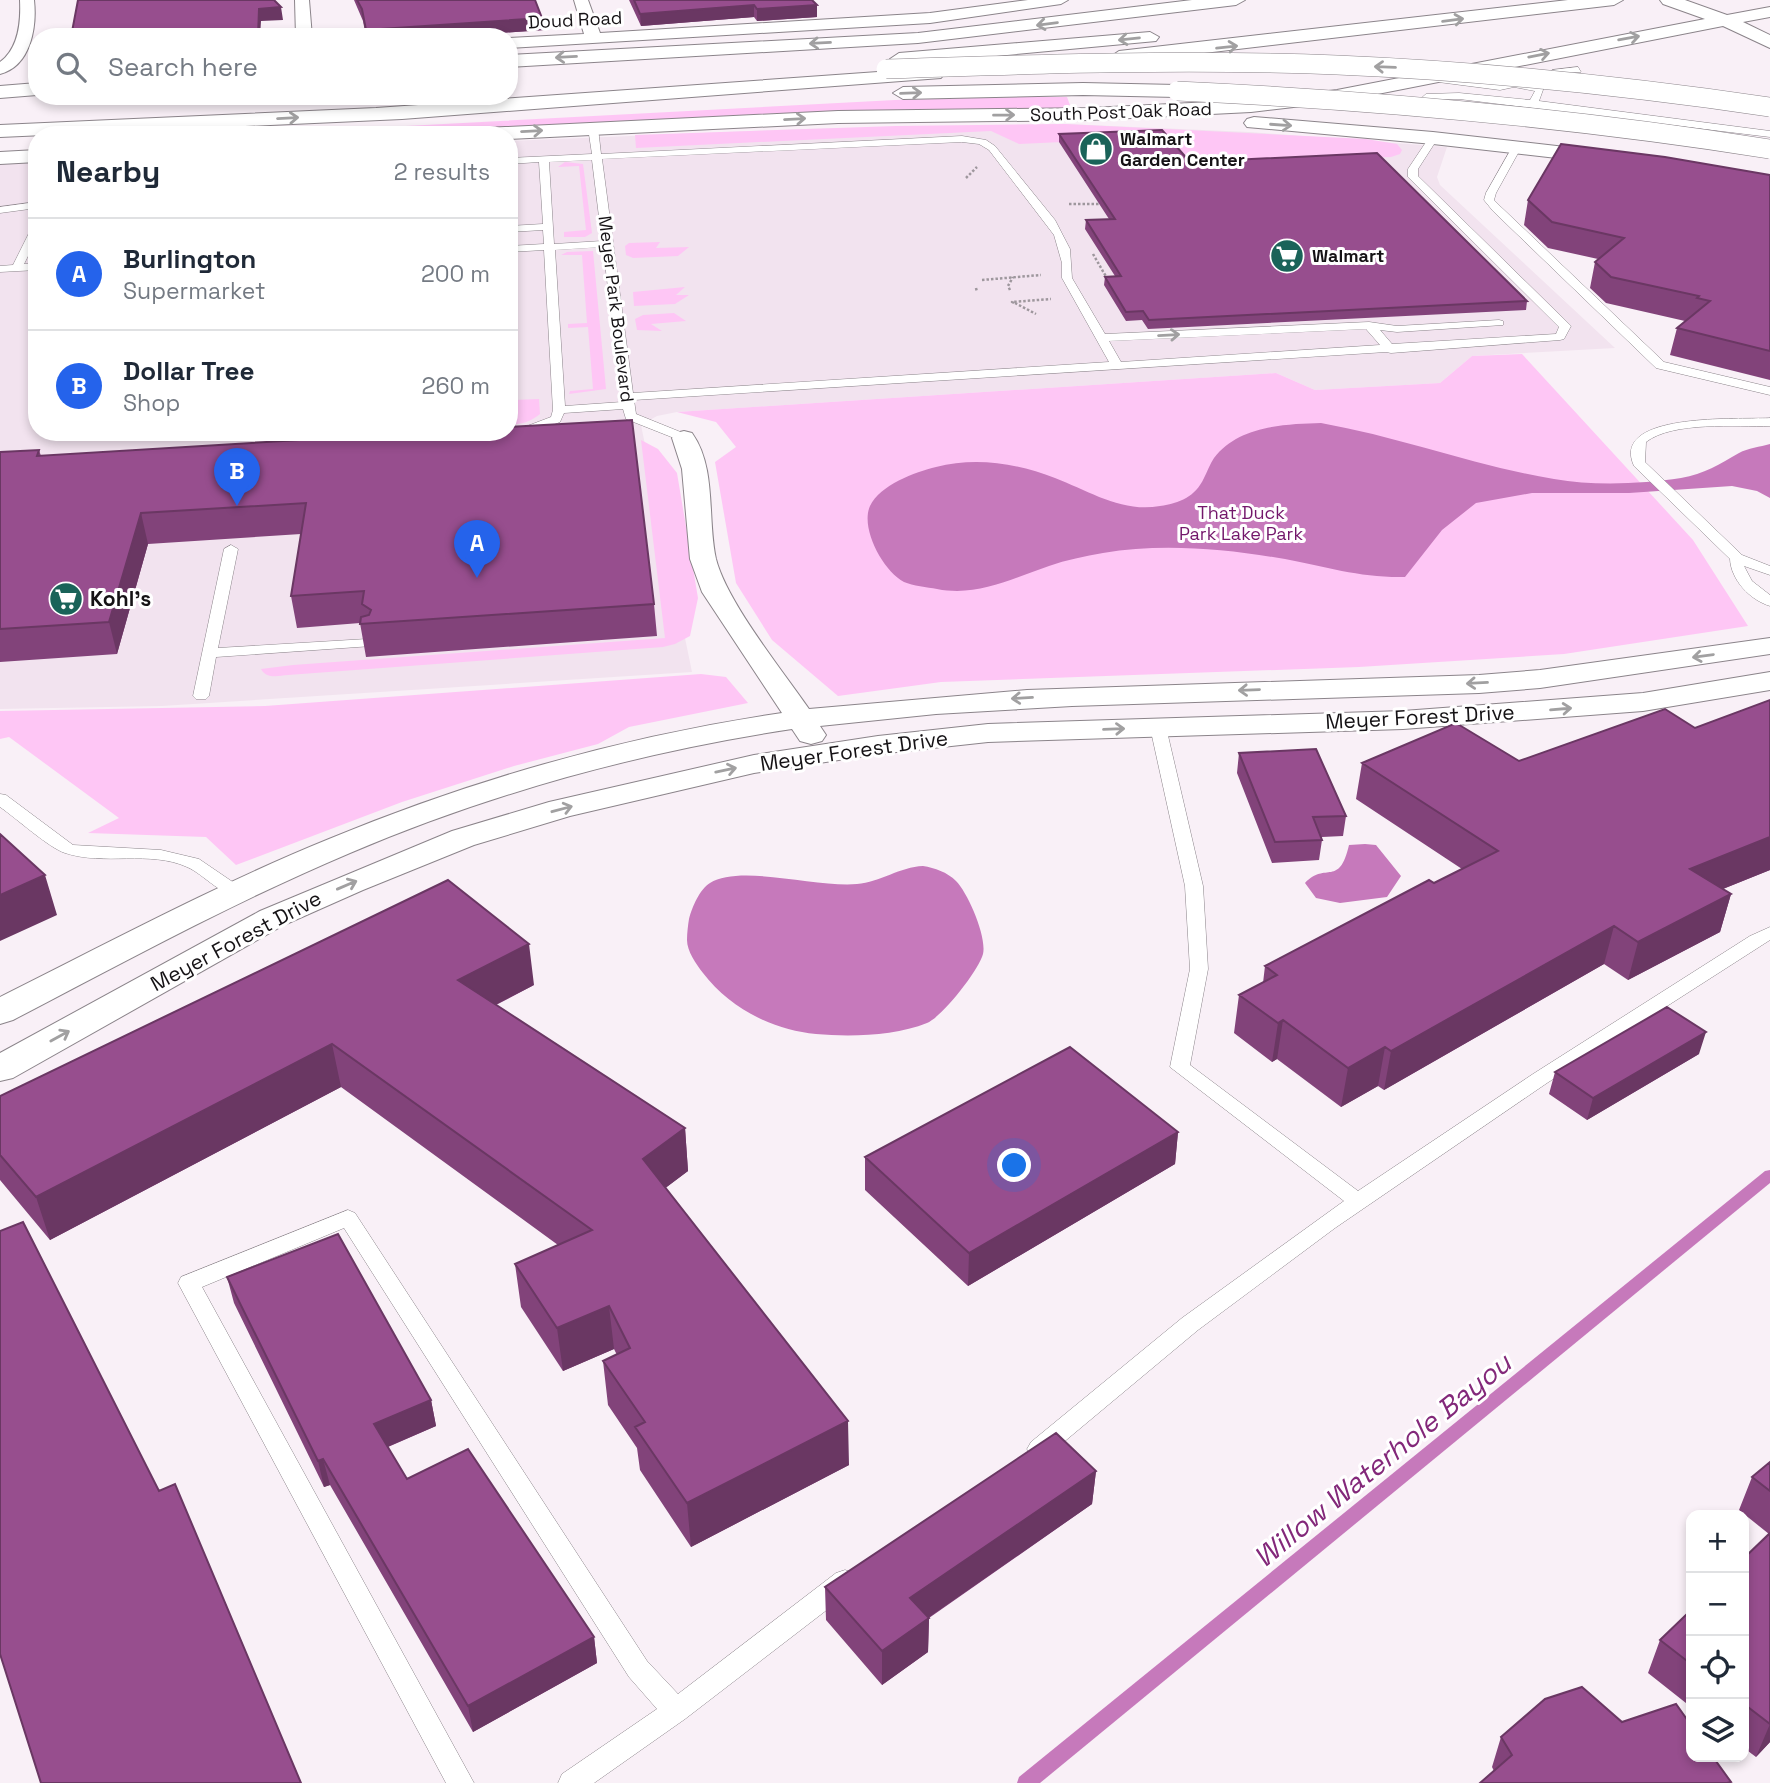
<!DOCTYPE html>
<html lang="en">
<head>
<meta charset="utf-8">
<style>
  :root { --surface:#fff; --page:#f6f6f7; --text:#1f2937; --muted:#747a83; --line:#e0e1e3; --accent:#2563eb }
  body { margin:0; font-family:"Space Grotesk",sans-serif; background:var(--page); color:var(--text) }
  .controls { position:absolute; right:21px; bottom:21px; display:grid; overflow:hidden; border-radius:14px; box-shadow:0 4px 10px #0003 }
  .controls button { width:63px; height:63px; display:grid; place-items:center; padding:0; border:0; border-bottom:2px solid var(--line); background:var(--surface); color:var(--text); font:35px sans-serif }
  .you { position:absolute; left:1015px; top:1166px; width:24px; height:24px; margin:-18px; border:5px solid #fff; border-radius:50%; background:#1a73e8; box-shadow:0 0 0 10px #1a73e833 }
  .badge { display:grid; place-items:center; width:46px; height:46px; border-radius:50%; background:var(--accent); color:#fff; font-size:23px; font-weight:700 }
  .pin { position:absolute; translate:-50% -58px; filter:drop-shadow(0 2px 4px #0008) }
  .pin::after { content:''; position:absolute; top:37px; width:24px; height:21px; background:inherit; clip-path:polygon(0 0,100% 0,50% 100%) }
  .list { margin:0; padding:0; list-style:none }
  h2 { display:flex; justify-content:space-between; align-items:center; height:91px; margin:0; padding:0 28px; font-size:30px }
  h2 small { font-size:23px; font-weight:400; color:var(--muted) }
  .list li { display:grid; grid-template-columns:46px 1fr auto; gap:21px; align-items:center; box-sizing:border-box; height:112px; padding:0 28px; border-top:2px solid var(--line) }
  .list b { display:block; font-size:26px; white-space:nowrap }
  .list p { margin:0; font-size:23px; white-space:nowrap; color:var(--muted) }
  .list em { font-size:23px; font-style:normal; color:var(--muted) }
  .icon { flex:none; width:38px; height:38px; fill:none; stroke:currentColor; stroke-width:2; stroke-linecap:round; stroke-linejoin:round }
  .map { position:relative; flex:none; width:1770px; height:1783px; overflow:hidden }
  .search { position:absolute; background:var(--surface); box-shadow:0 4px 10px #0003; left:28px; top:28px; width:490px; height:77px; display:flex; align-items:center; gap:18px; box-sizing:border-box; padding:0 24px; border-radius:28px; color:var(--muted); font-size:26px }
  .panel { position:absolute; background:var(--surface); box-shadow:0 4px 10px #0003; left:28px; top:126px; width:490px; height:315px; border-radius:28px }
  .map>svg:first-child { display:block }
  .built { fill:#f2e3ef }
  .green { fill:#fec6f5 }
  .water { fill:#c679bb }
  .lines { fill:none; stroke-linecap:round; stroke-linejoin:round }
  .stream { fill:#c679bb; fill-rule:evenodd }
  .lane-casing { stroke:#8b848a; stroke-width:1 }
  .street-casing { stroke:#8b848a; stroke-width:2 }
  .secondary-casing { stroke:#8b848a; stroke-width:2 }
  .highway-casing { stroke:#8b848a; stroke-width:2 }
  .path { stroke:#9e979d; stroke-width:2.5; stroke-dasharray:2.5 2; stroke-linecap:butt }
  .lane { fill:#fff; fill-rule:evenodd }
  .street { fill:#fff; fill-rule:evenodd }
  .secondary { fill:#fff; fill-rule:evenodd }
  .highway { fill:#fff; fill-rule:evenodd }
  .highway-bridge-casing { stroke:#8b848a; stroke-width:20; stroke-linecap:butt }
  .highway-bridge { stroke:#fff; stroke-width:19 }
  .wall { fill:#82437a }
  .shaded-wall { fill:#6a3763 }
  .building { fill:#974e8e; stroke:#6a3763; stroke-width:2 }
  .oneway { stroke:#a1a0a1 }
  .labels { text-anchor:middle; stroke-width:6; stroke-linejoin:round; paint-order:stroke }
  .far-street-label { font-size:18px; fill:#151215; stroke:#fff }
  .far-poi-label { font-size:18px; font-weight:bold; fill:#151215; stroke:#fff; text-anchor:start }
  .far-park-label { font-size:18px; fill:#73176b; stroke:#fff }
  .poi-label { font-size:21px; font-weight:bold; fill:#151215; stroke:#fff; text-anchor:start }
  .street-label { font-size:21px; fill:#151215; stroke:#fff }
  .near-water-label { font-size:28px; font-style:italic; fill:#83287a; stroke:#fff }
</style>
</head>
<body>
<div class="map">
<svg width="1770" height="1783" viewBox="0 0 1770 1783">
  <rect width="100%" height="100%" fill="#f9f0f7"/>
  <path class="built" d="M1065,124L1249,132L1447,147L1437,177L1440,185L1615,348L1472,356L1440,383L1315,390L1276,373L677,412L657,416L641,425L692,672L162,706L0,709V164L37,163V432H509V141L803,129Z"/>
  <path class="green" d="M1016,97H1067L1071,108L784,113L351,135H237L895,100Z
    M1065,124L1366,139L1397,144L1402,150L1400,154L1391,157L1194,165L1170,137L1019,144L991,131L636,148L635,135L896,126Z
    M565,162L583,164L592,233L585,237H564V232L586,230L579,166L558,167Z
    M660,242L656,248L689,247L678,256L633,258L626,255L625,246L629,243Z
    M593,251L606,389L569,394L570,391L593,389L588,327L568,328V324L587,323L582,255H561L567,252Z
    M685,287L676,295H689L675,304L634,306L633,292Z
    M674,313L686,321L651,324L662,331L637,330L635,319L643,315Z
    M1522,354L1693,540L1748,626L1564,654L1359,667L941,682L838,696L772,640L736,583L715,462L736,447L716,422L677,412L1276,373L1315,390L1440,383L1472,356Z
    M539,399L540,414C530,422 522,424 509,425V421L514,420L513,400Z
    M641,440L658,449L677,473L698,598L690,636L675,644L663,647L288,675C278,676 266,679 261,669L293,665L665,638Z
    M701,674L726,677L748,703L629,727L598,744L514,766L402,802L236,865L206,837L88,833L119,818L9,737L0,739V711L265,706Z"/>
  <path class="water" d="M1321,423C1400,437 1475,466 1554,479C1594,486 1641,484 1681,478C1704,474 1720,464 1739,453C1748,448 1760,447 1770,444V498L1757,491L1732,486L1629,493H1532L1476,503L1442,530L1405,577C1361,578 1327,567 1285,559C1225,549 1163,543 1103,553C1085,556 1066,560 1049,566C1011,579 977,597 937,589C927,587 913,586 904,582C883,571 860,528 870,506C880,485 915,472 936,467C975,457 1017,463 1055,478C1089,491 1122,513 1160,506C1180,503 1195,497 1204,478C1207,472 1210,464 1214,458C1238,426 1285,424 1321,423Z
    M1365,844L1376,845L1401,876L1387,897L1340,903L1316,898L1305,883C1326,861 1339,888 1349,845Z
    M923,866C935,868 947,872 956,881C968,893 987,937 983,954C979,970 942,1017 927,1023C895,1036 850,1037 816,1034C772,1030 730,1008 703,973C696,964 687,951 687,940C687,933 688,925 689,919C692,907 700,889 710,883C740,864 819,888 857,884C880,882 900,867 923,866Z"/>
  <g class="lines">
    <path class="stream" d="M1770,1170V1183L1040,1783H1017L1019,1777L1765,1171Z"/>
    <g class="lane-casing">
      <path id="lane" d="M1578,67L1581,72L1558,74L1549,85L1542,83L1552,70Z
        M1496,75L1515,84L1544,87L1539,101L1770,131V137L1459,99L1428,100L1418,110V114L1407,111L1426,94L1459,93L1530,100L1535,91L1514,87L1500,90L1415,79L1419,76L1502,84L1492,78Z
        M593,125L598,128L601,154L962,136L986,140L995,146L1055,220L1070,249L1072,278L1105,334L1369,322L1397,326L1499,320L1503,321V325L1397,332L1380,330L1392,344L1556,334L1559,327L1408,177V169L1430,136L1433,135L1438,138L1418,169V176L1571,326L1564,339L1560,340L1391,353L1386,352L634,400L636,414L688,435V441L684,442L626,419L623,409L564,413L560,422L526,435L520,431L522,428L551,417L553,410L544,250L509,252V246L544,244L543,230L509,232V226L543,224L539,162L509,164V158L592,154L588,128ZM962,142L979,144L989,150L1054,235L1062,263V278L1109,362L633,393L602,159ZM592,160L602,241L554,244L549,162ZM603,247L622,402L565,406L555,250ZM1366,329L1380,345L1121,362L1109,341Z
        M1514,144L1522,146L1496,193L1494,200L1501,207L1664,362L1770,387V395L1656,368L1493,211L1484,200L1486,193Z
        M37,202V208L0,213V207Z
        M37,224V238L24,264H37V270L0,272V266L13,265L32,227Z
        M1770,418V426C1737,427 1673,421 1646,442L1645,462L1742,555L1770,566V575L1744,566L1752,581L1770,595V606C1750,600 1731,580 1730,559L1634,466C1609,411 1742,420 1770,418Z
        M231,545L238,549L218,648L367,639L374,643L372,646L216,657L209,696L206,699H196L193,696L224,549Z
        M1158,722L1166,727L1203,886L1208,969L1190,1065L1358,1191L1533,1074L1750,936L1770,927V940L1547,1083L1335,1228L1198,1330L1047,1456L1039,1459L1031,1456L1027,1449L1031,1442L1182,1318L1344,1201L1170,1067L1190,969L1185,886L1150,727Z
        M0,794L6,795L73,845L161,850L199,859L246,891L243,895C224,900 204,874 187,867C150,850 104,866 65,853C49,848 16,818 0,807Z
        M348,1210L355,1213L647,1661L678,1694L836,1573L845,1570L854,1573L857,1581L854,1589L685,1719L594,1783H558L562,1774L657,1709L629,1677L344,1228L202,1287L474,1783H446L178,1283L181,1277Z"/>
    </g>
    <g class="street-casing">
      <path id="street" d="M20,0H34C37,27 31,66 0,74V62C19,48 21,22 20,0Z
        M295,0H309L312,37H296Z
        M574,0H588L600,33L930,13L1028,0H1068L1061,4L930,23L509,48V38L584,34Z
        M684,431L692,433C717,468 707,519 716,559C727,602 782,670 809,709L1027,690L1479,675L1540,670L1770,638V654L1540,688L1479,693L1072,706L936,714L820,726L826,735L822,741L811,744L800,741L792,729C640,752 491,793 350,853C234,902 124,962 13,1020L0,1024V997C108,943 216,885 329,839C474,779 626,736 782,713L702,592L690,559L682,469L672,438L676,433Z
        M1770,672V690L1643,711L1403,729L988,742L878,754L754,773L570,816L474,845L363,890L284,925L13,1078L0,1081V1053L260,911L452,831L549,802L754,755L878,736L988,724L1403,711L1643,693Z"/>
    </g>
    <g class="secondary-casing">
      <path id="secondary" d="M1192,0H1245L1236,5L918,43L509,67V55L918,33Z
        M1660,0H1685L1727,15L1770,7V17L1743,22L1770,35V48L1723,26L1337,102L1251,112L1091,120L838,123L509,139V135H454L457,131L464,129L838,111L1091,108L1251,100L1337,90L1705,19L1663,4Z
        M37,83V95L0,98V86Z
        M1254,117L1433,132L1609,152L1616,154L1620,158L1616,162L1609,164L1433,144L1247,127L1244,123L1247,119Z
        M37,150V162L0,164V152Z"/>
    </g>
    <g class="highway-casing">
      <path id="highway" d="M1568,0H1623L1614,5L1119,63L1110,57L1119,51Z
        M1150,32L1159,37L1156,41L899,65L890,59L899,53Z
        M934,68L941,70L944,74L941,78L402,119L0,137V125L376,108Z
        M1083,83L1177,85L1187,91L1177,97L1083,95L903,99L893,93L903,87Z"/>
    </g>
    <path class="path" d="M966,178L977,167
      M1069,204H1099
      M511,207L512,184
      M1093,254L1108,280
      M982,280L1041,275
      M976,288L977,292
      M1010,290L1008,286L1013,277
      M1014,303L1012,302L1051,299
      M1015,303L1036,314"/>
    <use href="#lane" class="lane"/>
    <use href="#street" class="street"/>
    <use href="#secondary" class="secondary"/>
    <use href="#highway" class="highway"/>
    <g class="highway-bridge-casing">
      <path id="highway-bridge" d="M886,69C1036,64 1187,59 1337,65C1482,71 1626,86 1770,107
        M1177,91C1376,100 1573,118 1770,149"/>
    </g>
    <use href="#highway-bridge" class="highway-bridge"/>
  </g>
  <path class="wall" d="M354,0H535L544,30L442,37H366L363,21Z
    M629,0H812L817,5V17L757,21L754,17L641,26Z
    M1059,134L1190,162L1527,301L1526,310L1148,329L1142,320L1126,321L1104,285L1105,277L1115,276L1085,229L1086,220L1109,219L1059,142Z
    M1770,175V380L1670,355L1677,328L1685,321L1606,303L1590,288L1595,262L1598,259L1548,248L1524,225L1528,200Z
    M431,432L654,604L657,636L366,657L360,623L297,628L291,596L301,534L148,544L117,654L0,662V452L39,450L41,456Z
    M1239,753L1346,816L1343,836L1322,837V840L1319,860L1272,863L1237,773Z
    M1519,761L1770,870L1723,889L1731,894L1720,932L1628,980L1604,964L1384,1090L1378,1086L1341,1107L1277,1059L1272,1062L1234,1033L1239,995L1263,983L1265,966L1462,869L1356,799L1362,763Z
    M534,985L496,1005L685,1128L688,1171L665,1188L849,1465L691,1547L640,1470L637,1448L608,1405L603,1361L617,1355L614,1349L563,1371L521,1307L515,1264L558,1245L341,1087L50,1240L0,1180V1096Z
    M1699,1054L1587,1120L1549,1094L1555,1072Z
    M1178,1132L1175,1164L968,1286L865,1190V1157Z
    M227,1277L431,1400L436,1426L388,1447L407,1479L594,1637L597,1663L473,1732L330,1485L324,1487L234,1303Z
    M1770,1462V1742L1756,1757L1744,1748V1558L1769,1534L1739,1510L1752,1477Z
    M1096,1471L1092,1504L929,1618L928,1652L882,1685L826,1620L825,1587Z
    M1691,1610V1707L1648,1673L1660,1640Z
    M1622,1722L1731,1782L1730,1783H1480L1494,1771L1492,1767L1501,1737Z"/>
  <path class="shaded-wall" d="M754,5V17L641,26L640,14Z
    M817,5V17L757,21V9Z
    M281,7L283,20L261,21L260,37H258L259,9Z
    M542,18L544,30L442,37H367L366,30Z
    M141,513L148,544L117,654L109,622Z
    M1770,837V870L1680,906L1690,869Z
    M45,875L57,915L0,941V895Z
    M1731,894L1720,932L1628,980L1638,942Z
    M1614,926L1604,964L1384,1090L1391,1051Z
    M529,944L534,985L464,1021L458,980Z
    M1283,1020L1277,1059L1272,1062L1278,1023Z
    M1706,1032L1699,1054L1587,1120L1593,1098Z
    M332,1044L341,1087L50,1240L36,1197Z
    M1385,1047L1378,1086L1341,1107L1348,1068Z
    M685,1128L688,1171L647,1202L643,1159Z
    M1178,1132L1175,1164L968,1286L969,1253Z
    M609,1306L614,1349L563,1371L557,1328Z
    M431,1400L436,1426L380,1450L374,1424Z
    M848,1421L849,1465L691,1547L687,1503Z
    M323,1459L330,1485L324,1487L318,1461Z
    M1096,1471L1092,1504L909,1631L910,1598Z
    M929,1618L928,1652L882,1685V1651Z
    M594,1637L597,1663L473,1732L468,1706Z
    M1770,1724V1742L1756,1757Z"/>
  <path class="building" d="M78,0H274L281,7L259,9L258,37H71Z
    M357,0H535L542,18L366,30L362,9Z
    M634,0H812L817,5L757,9L754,5L640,14Z
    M1162,130L1190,162L1377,153L1527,301L1149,320L1143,311L1126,312L1105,277L1121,276L1086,220L1115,219L1059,134Z
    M1561,144L1665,157L1770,175V351L1677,328L1710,301L1697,298L1699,296L1611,277L1595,262L1624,238L1552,222L1528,200Z
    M632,420L654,604L360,624L361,617L369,615L371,610L362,604L364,591L291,596L306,503L141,513L109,622L0,629V452L39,450L37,456L431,432H509V427Z
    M1770,700V837L1690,869L1731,894L1638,942L1614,926L1391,1051L1385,1047L1348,1068L1283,1020L1278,1023L1239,995L1277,975L1265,966L1429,880L1434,883L1498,851L1362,763L1456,723L1519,761L1665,709L1695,728Z
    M1316,749L1346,816L1313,817L1322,840L1275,842L1239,753Z
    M0,834L45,875L0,895Z
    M448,880L529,944L458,980L685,1128L643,1159L848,1421L687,1503L635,1427L645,1422L603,1361L630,1348L609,1306L557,1328L515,1264L592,1230L332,1044L36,1197L0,1155V1096Z
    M1667,1007L1706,1032L1593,1098L1555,1072Z
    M1070,1047L1178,1132L969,1253L865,1157Z
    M23,1222L159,1491L175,1484L301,1783H41L0,1654V1231Z
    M338,1234L431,1400L374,1424L407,1479L468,1449L594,1637L468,1706L323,1459L318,1461L227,1277Z
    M1056,1433L1096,1471L910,1598L929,1618L882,1651L825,1587Z
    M1770,1462V1491L1752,1477Z
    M1770,1533V1724L1744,1704V1558Z
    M1691,1610V1664L1660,1640Z
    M1582,1687L1622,1722L1676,1704L1691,1725V1757H1713L1731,1782L1727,1783H1480L1512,1755L1501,1737L1545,1699Z"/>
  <defs><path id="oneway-shaft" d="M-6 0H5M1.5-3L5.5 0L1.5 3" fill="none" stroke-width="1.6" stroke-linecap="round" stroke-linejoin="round" transform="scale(1.75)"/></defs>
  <g class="oneway">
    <use href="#oneway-shaft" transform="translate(1453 20) rotate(-7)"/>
    <use href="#oneway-shaft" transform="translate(1047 24) rotate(173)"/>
    <use href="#oneway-shaft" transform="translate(1629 38) rotate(-10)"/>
    <use href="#oneway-shaft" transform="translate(1129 39) rotate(174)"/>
    <use href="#oneway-shaft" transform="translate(820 43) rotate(177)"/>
    <use href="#oneway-shaft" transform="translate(1227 47) rotate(-6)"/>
    <use href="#oneway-shaft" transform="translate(1539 55) rotate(-11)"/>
    <use href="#oneway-shaft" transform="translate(566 57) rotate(177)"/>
    <use href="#oneway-shaft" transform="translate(1385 67) rotate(-178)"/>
    <use href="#oneway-shaft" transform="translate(911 93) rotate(-2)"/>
    <use href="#oneway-shaft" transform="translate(1004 115) rotate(-1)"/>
    <use href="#oneway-shaft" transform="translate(288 118) rotate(-3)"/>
    <use href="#oneway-shaft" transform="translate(795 119) rotate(-3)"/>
    <use href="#oneway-shaft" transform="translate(1281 125) rotate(4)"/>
    <use href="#oneway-shaft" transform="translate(532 131) rotate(-3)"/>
    <use href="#oneway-shaft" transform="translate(1169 335) rotate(-3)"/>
    <use href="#oneway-shaft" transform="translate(1703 656) rotate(172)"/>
    <use href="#oneway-shaft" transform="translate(1477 683) rotate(177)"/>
    <use href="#oneway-shaft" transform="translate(1249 690) rotate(178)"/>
    <use href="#oneway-shaft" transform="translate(1022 698) rotate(177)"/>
    <use href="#oneway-shaft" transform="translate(1561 709) rotate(-5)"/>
    <use href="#oneway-shaft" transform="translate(1114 729) rotate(-2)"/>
    <use href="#oneway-shaft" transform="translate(726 770) rotate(-12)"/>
    <use href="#oneway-shaft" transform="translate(562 809) rotate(-15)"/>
    <use href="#oneway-shaft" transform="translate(347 885) rotate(-23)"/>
    <use href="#oneway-shaft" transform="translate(60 1036) rotate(-29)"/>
  </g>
  <defs>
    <g id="shop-disc" transform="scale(1.75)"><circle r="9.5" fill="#1a6359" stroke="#fff"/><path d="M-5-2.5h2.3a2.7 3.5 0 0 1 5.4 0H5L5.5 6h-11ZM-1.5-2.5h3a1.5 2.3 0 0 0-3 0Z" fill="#fff"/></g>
    <g id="supermarket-disc" transform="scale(1.75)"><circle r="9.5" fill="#1a6359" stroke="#fff"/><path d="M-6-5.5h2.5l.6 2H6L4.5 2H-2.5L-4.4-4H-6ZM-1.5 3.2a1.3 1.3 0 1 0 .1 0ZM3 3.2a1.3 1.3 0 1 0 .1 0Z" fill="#fff"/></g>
  </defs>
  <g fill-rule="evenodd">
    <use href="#shop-disc" x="1096" y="149"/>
    <use href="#supermarket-disc" x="1287" y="256"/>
    <use href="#supermarket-disc" x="66" y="599"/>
  </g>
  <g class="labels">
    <g class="far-street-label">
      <text transform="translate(575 20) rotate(-3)" y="6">Doud Road</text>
      <text transform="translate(1121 112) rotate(-2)" y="6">South Post Oak Road</text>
      <text transform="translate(616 309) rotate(83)" y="6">Meyer Park Boulevard</text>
    </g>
    <g class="far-poi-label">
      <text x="1120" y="145">Walmart<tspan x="1120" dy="21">Garden Center</tspan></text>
      <text x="1312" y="262">Walmart</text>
    </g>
    <g class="far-park-label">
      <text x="1241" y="519">That Duck<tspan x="1241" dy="21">Park Lake Park</tspan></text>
    </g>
    <g class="poi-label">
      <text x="90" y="606">Kohl's</text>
    </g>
    <g class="street-label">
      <text transform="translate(1420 717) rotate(-3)" y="7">Meyer Forest Drive</text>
      <text transform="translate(854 751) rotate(-8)" y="7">Meyer Forest Drive</text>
      <text transform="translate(236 941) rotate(-28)" y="7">Meyer Forest Drive</text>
    </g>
    <g class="near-water-label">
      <text transform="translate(1382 1460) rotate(-39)" y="10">Willow Waterhole Bayou</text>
    </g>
  </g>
</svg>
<div class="controls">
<button>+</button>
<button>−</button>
<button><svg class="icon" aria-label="locate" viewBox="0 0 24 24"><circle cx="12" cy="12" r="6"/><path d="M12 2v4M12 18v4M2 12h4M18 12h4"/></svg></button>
<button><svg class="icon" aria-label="layers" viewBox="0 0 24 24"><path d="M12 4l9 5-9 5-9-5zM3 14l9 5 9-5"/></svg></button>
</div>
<div class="you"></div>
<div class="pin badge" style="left:477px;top:578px">A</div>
<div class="pin badge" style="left:237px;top:506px">B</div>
<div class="search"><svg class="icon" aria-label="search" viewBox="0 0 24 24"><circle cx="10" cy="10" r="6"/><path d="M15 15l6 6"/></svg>Search here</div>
<section class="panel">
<h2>Nearby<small>2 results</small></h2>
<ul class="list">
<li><span class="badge">A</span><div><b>Burlington</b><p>Supermarket</p></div><em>200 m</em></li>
<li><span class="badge">B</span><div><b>Dollar Tree</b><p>Shop</p></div><em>260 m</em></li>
</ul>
</section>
</div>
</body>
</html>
